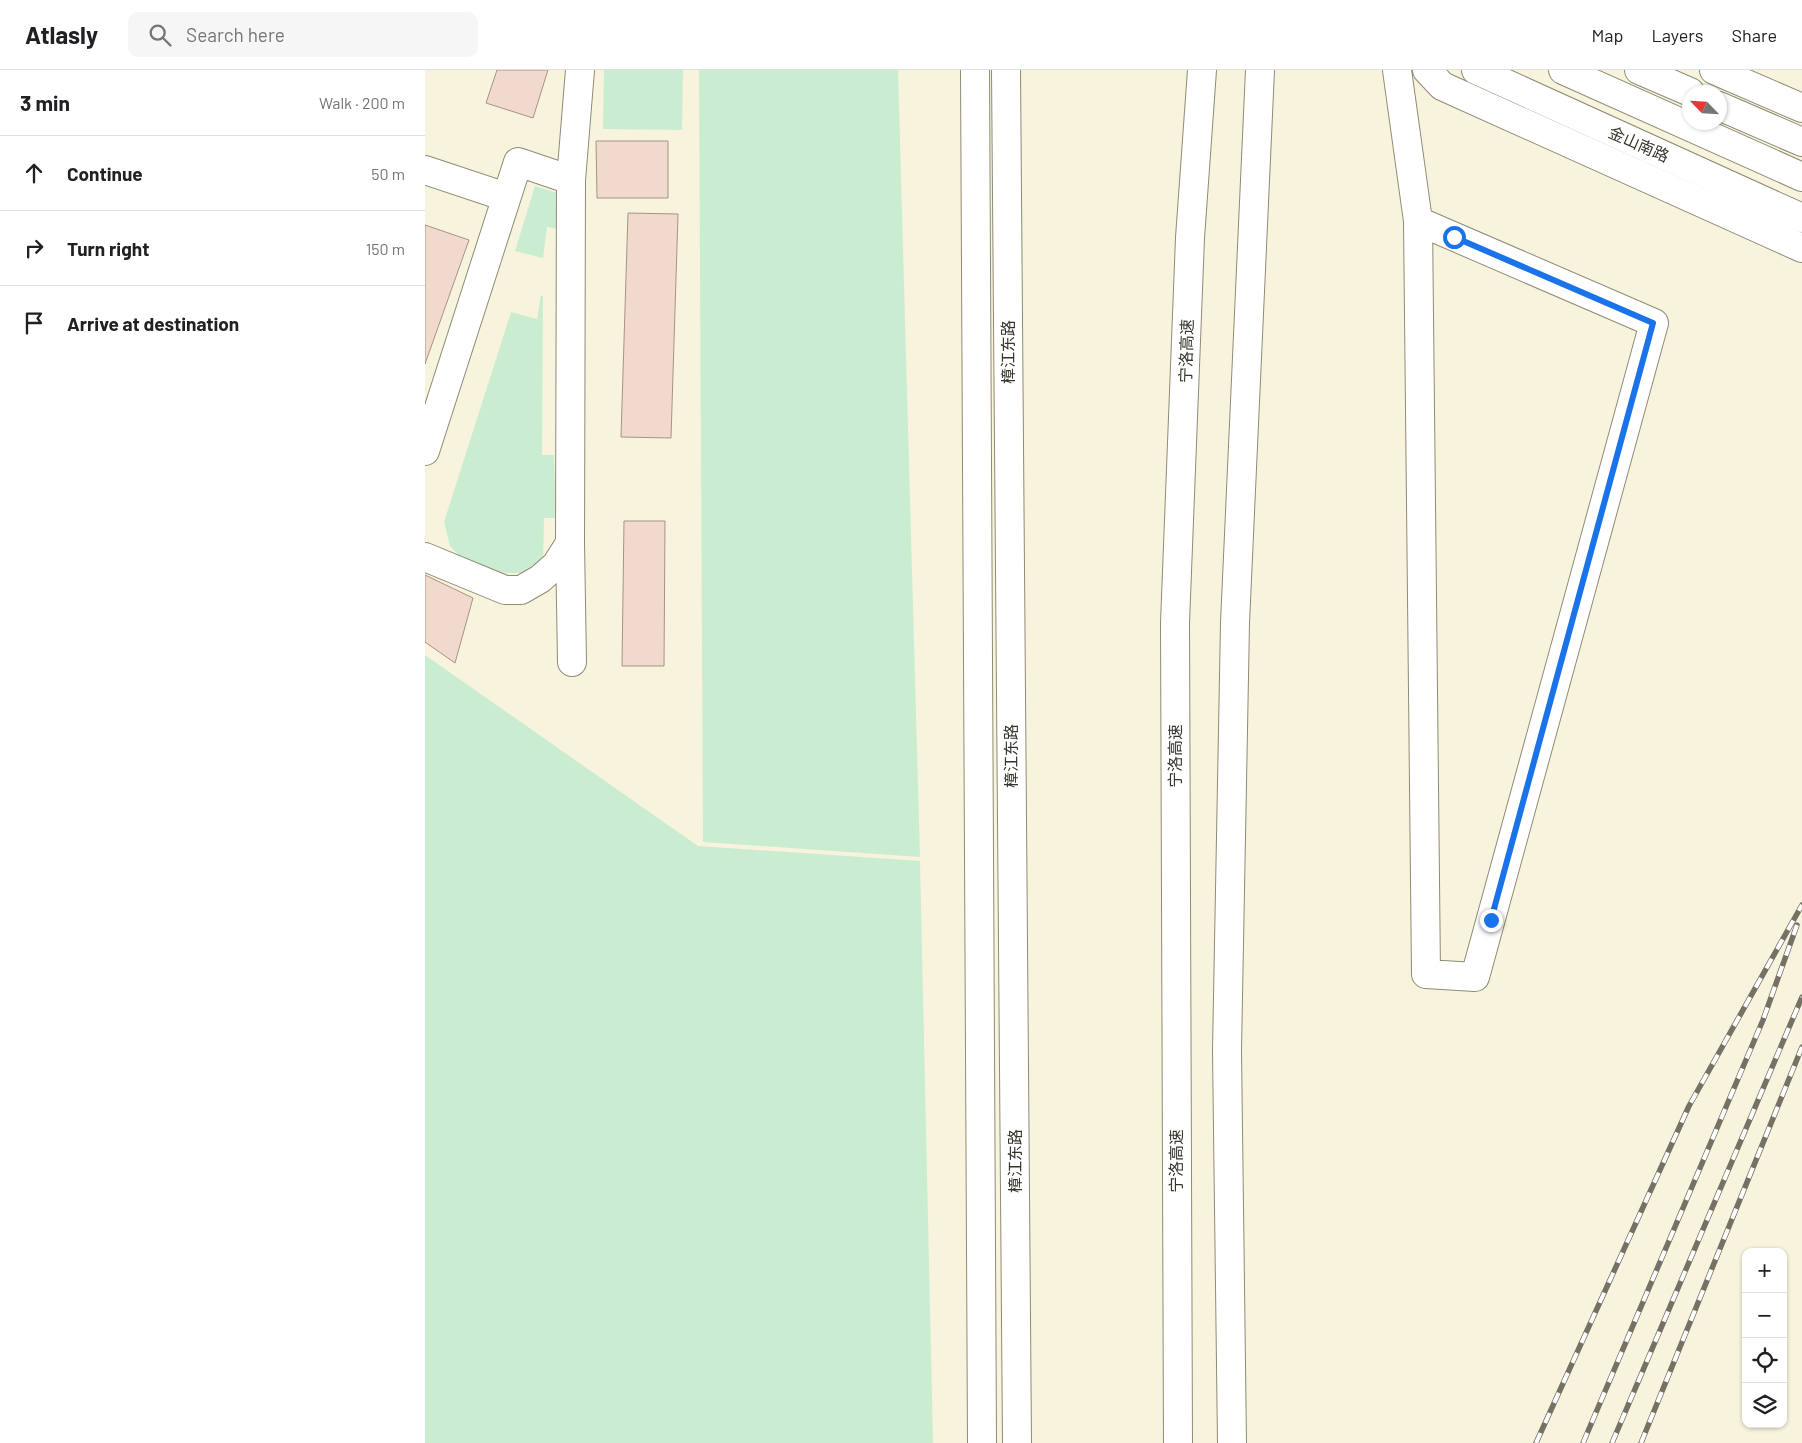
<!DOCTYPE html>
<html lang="en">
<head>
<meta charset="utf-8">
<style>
  :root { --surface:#fff; --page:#f6f6f6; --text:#202124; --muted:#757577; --line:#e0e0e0 }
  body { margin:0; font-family:Barlow,"Noto Sans SC",sans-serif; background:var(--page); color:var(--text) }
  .controls { position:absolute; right:15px; bottom:15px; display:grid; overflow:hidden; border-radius:10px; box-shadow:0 1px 4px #0004 }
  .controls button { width:45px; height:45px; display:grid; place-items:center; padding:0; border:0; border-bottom:1px solid var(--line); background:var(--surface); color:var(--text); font:25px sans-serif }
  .compass { position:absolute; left:1257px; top:15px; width:45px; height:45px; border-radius:50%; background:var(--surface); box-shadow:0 1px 4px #0004; rotate:295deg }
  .stop { position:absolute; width:15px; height:15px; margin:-11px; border:4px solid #1a73e8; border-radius:50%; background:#fff }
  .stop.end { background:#1a73e8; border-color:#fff; box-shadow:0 1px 5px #0008 }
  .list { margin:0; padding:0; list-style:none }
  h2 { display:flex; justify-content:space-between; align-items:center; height:65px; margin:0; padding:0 20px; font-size:21px }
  h2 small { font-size:16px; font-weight:400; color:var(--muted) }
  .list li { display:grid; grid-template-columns:32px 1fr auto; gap:15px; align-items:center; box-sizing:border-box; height:75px; padding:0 20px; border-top:1px solid var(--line) }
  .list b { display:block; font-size:19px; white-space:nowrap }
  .list em { font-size:16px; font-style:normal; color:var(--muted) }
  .icon { flex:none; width:28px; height:28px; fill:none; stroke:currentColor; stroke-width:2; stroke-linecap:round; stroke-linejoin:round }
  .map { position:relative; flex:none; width:1377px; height:1373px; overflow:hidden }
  header { display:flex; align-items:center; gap:30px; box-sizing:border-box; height:70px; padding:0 25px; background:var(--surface); border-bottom:1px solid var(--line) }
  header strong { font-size:24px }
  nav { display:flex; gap:28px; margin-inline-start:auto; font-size:18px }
  .search { width:350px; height:45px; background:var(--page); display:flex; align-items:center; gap:12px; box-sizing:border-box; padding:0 18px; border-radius:10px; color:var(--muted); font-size:19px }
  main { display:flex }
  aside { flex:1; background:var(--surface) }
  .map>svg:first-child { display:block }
  .green { fill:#caedd2 }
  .building { fill:#f1d9ce; stroke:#a89287 }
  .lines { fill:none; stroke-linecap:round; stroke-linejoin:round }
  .minor-casing { stroke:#8f8b75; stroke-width:30 }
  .major-casing { stroke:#8f8b75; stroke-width:30 }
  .highway-casing { stroke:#8f8b75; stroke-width:30 }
  .minor { stroke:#fff; stroke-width:28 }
  .major { stroke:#fff; stroke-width:28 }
  .highway { stroke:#fff; stroke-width:28 }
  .rail-casing { stroke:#757265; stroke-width:5.5 }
  .rail { stroke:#fff; stroke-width:4; stroke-dasharray:11; stroke-linecap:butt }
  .route { stroke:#1a73e8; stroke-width:6 }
  .labels { text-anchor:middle; stroke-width:4; stroke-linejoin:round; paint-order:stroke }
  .street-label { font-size:16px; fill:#36342b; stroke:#fff }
</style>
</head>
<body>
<header>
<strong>Atlasly</strong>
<div class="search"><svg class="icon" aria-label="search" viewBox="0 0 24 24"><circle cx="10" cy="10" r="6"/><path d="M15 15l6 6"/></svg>Search here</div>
<nav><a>Map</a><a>Layers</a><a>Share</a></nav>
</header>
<main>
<aside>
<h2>3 min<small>Walk · 200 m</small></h2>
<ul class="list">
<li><svg class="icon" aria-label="ahead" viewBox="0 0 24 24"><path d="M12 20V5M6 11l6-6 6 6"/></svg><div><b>Continue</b></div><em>50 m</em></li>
<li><svg class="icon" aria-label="right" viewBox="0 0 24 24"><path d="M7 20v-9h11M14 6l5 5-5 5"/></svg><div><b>Turn right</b></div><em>150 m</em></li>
<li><svg class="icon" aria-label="arrive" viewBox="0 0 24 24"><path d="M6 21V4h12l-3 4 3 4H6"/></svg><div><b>Arrive at destination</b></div></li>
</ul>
</aside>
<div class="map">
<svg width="1377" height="1373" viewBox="0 0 1377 1373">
  <rect width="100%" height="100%" fill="#f8f3dc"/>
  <path class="green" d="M179,0H258L257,60L178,59Z
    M274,0H473L495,787L278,772Z
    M110,116L132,123V159L122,157L118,188L90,181Z
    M116,225L118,226L117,385H129L131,448H119L118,493L106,503H81L40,491L25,476L19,452L86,242L112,249Z
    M0,585L273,776L495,791L508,1373H0Z"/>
  <path class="building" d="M72,0H123L108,48L61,33Z
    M171,71H243V128H172Z
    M203,143L253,144L246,368L196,367Z
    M0,155L44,170L0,294Z
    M199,451H240L239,596H197Z
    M0,505L48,528L30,593L0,572Z"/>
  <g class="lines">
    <g class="minor-casing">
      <path id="minor" d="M972,0L993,151L1001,904L1050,907L1229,253L993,151
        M1002,0L1017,16L1377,178
        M1214,0L1265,22
        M1289,0L1377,38
        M1294,36L1377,72
        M0,100L81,127
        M0,381L93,92L146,110
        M145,473L147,592
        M0,487L80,520H96L115,509L131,495L145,473L146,110L155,0"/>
    </g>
    <g class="major-casing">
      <path id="major" d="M550,0L557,1373
        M581,0L592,1373
        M1051,0L1377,148
        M1138,0L1377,107"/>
    </g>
    <g class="highway-casing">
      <path id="highway" d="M753,1373L750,553L765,168L777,0
        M807,1373L802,980L810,553L835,0"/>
    </g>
    <use href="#minor" class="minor"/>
    <use href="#major" class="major"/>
    <use href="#highway" class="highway"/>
    <g class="rail-casing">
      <path id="rail" d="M1111,1373L1264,1036L1377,835
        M1158,1373L1338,950L1372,855
        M1187,1373L1377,927
        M1216,1373L1377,977"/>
    </g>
    <use href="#rail" class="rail"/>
  </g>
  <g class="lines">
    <path class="route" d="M1029,167L1228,253L1066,850"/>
  </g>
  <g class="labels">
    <g class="street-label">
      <text transform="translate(1214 74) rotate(24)" y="6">金山南路</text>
      <text transform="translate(761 281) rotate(-88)" y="6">宁洛高速</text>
      <text transform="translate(583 282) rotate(-90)" y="6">樟江东路</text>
      <text transform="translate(586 686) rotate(-90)" y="6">樟江东路</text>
      <text transform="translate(750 686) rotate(-90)" y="6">宁洛高速</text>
      <text transform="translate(590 1091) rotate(-90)" y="6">樟江东路</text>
      <text transform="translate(751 1091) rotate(-90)" y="6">宁洛高速</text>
    </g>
  </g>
</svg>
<div class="controls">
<button>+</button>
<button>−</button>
<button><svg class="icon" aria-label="locate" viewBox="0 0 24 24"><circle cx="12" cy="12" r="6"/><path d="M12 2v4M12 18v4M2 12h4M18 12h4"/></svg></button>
<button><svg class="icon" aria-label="layers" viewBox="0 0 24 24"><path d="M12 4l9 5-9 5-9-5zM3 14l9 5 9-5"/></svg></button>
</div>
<svg class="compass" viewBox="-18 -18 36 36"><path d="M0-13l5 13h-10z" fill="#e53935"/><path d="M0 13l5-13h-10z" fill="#757577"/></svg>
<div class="stop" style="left:1029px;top:167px"></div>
<div class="stop end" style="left:1066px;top:850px"></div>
</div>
</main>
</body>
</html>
